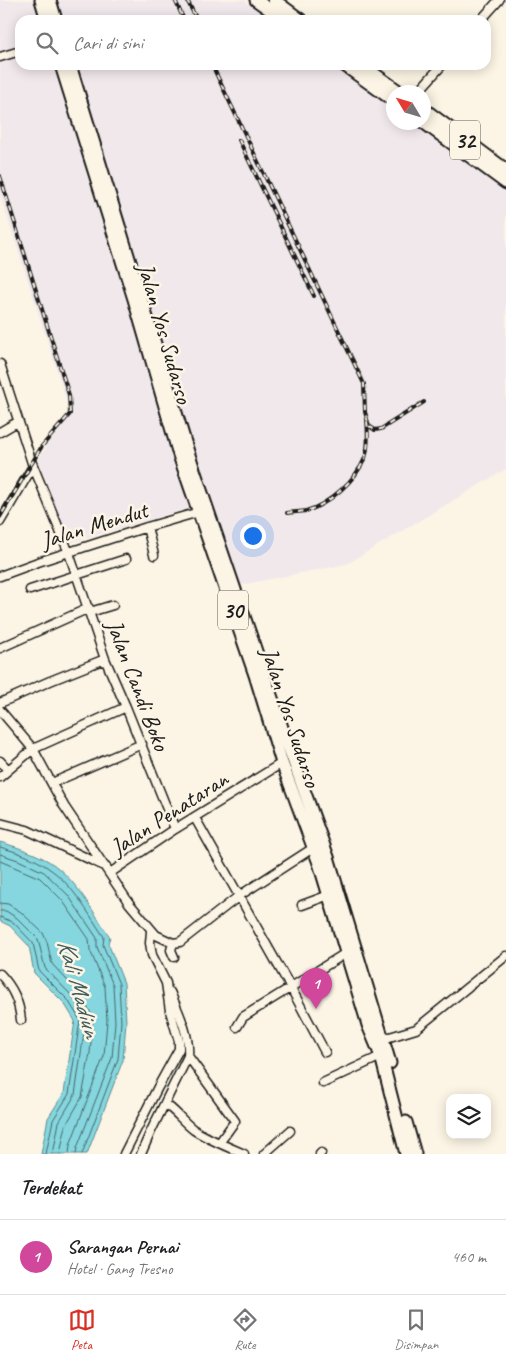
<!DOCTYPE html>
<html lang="id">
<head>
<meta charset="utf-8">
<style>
  :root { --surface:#fff; --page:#f6f6f6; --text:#202124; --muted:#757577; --line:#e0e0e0; --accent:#d93025 }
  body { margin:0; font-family:Caveat,sans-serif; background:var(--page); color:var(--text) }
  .controls { position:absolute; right:15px; bottom:15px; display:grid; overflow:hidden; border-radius:10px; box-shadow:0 2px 12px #0003 }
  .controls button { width:45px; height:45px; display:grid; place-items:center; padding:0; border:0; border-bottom:1px solid var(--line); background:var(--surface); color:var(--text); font:25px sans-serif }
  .compass { position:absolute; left:386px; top:85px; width:45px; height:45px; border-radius:50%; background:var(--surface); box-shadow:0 2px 12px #0003; rotate:308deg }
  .you { position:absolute; left:252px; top:535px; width:18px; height:18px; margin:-12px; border:4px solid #fff; border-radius:50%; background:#1a73e8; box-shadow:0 0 0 8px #1a73e833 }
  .badge { display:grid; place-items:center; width:32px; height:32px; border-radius:50%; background:var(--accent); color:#fff; font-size:16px; font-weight:700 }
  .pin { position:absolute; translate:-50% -41px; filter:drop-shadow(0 1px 2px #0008) }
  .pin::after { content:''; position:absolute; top:26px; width:18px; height:15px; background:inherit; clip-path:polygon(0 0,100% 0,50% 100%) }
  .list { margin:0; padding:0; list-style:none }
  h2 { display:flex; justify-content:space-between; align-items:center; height:65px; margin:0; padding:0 20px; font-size:21px }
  h2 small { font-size:16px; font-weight:400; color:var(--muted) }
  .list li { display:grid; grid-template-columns:32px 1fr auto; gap:15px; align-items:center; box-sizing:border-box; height:75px; padding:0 20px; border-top:1px solid var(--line) }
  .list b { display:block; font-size:19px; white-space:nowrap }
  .list p { margin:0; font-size:16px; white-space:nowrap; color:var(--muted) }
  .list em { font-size:16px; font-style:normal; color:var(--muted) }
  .icon { flex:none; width:28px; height:28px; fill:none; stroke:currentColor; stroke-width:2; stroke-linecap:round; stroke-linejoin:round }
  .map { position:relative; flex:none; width:506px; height:1154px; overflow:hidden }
  .search { position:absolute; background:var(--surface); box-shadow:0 2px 12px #0003; left:15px; right:15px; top:15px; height:55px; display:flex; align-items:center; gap:12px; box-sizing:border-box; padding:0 18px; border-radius:15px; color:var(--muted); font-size:19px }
  .sheet { height:140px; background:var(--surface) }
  nav { display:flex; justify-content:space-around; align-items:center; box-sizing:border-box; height:70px; border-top:1px solid var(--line); background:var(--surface); font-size:14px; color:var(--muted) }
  nav a { display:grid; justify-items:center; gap:2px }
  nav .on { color:var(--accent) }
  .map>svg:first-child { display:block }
  .built { fill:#f1e8ec }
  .water { fill:#85d6de; stroke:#5b8c90 }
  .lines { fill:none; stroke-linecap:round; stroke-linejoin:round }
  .shore { stroke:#46666a; stroke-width:1 }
  .minor-casing { stroke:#1c1c1c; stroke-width:11 }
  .highway-casing { stroke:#1c1c1c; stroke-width:15 }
  .minor { stroke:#fcf5e5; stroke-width:8 }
  .highway { stroke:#fcf5e5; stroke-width:11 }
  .rail-casing { stroke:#1c1c1c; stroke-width:4 }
  .rail { stroke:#fcf5e5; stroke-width:2; stroke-dasharray:5.5; stroke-linecap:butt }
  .labels { text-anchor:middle; stroke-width:5; stroke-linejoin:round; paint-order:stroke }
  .shield { fill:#fcf5e5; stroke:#5f5d58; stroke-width:1 }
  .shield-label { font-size:22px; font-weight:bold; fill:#1c1c1c }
  .street-label { font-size:24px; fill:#1c1c1c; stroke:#fcf5e5 }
  .water-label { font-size:25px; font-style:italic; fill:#415d60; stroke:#fcf5e5 }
</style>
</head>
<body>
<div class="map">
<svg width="506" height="1154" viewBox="0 0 506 1154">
  <rect width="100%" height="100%" fill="#fcf5e5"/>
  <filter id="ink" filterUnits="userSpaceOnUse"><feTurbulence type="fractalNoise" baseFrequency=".02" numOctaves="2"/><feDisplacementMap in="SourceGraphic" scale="10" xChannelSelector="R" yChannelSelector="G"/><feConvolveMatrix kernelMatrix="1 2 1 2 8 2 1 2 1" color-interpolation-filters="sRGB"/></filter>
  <g filter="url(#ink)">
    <path class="built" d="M0,0H244L272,20H20V65H333L393,109L394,122L413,123L506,190V469L347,564L236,586L210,502L69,543L38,460L69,408L0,195Z"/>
    <path class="water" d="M0,842C17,847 35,853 50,862C76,879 93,912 110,937L108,943L124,983L126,1022L123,1060L87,1154H41L48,1118L64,1093L75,1021L64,1003L34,973L29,946L10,926L0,921Z"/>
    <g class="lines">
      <path class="shore" d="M0,847C16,852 33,857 47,867C72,883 88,913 104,937L103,945L119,984L121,1022L118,1059L82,1154
        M0,854L18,860L44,872L68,895L97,938V947L113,985L115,1022L112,1058L77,1148L76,1154
        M0,861L40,878L62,900L89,939L90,950L105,987L107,1021L104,1056L70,1145L69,1154
        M0,903L8,904L21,912L43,933L47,942L52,964L79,993L93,1017L90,1053L82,1097L66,1125L60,1154
        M0,911H6L17,918L38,939L45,968L72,996L86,1019L75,1095L59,1122L53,1154
        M0,917L13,922L33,943L39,971L68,1000L80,1020L69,1094L53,1120L46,1154"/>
      <g class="minor-casing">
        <path id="minor" d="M481,20L499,0
          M0,57L20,51
          M418,92L442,65
          M0,364L32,463L69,553L105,659L126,707L175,829
          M0,432L12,425L18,422
          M0,522L33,466
          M147,527L154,555
          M0,576L38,562L147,527L199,512
          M30,590L126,559
          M90,612L113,605
          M0,648L89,608
          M0,703L50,681L105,659
          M0,710L33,749L64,806L129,903L156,935L173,943L180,942L239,896L313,848
          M0,761L8,770
          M0,777L33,749L126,707
          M52,783L142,744
          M195,818L291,988L325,1052
          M0,823L27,830L106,867
          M110,873L175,829L282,763
          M302,905L329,895
          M173,943L171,950L174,957
          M0,974C13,988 19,1001 21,1020
          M237,1027L243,1017L346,953
          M383,1039L416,1029L506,956
          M188,1056L235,1121L220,1142
          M323,1083L381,1056
          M165,1104C176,1111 183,1122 194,1130C208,1139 228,1147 244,1154
          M124,1154L158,1087L179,1049V1041L170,1011L166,983L152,955L150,943L151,931
          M141,1154L151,1131L188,1056C190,1035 178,1011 170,992
          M264,1154L290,1131
          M320,1154L321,1153"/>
      </g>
      <g class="highway-casing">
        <path id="highway" d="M41,0L47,20
          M50,0L56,20
          M256,0L284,20
          M274,0L301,20
          M61,65L134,299L179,455L255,675L282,763L319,863L368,1025L381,1056L406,1154
          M70,65L188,452L290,751L328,857L390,1063
          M344,65L394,101
          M362,65L400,92
          M424,109L506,170
          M423,122L506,183
          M406,1122L415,1154"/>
      </g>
      <use href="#minor" class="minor"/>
      <use href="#highway" class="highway"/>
      <g class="rail-casing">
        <path id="rail" d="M175,0L184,20
          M187,0L197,20
          M212,65L364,384L365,412L369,426L375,430L381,429L424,402
          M239,140L314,296
          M0,176L69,395L70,414L42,446L0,517
          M287,513C293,512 300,512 306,511C328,505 356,480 365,458C369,446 368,432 367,420"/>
      </g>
      <use href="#rail" class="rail"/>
    </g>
  </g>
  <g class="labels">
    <g class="shield">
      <rect x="450" y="120.5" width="30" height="39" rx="4"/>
      <rect x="218" y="590.5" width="30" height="39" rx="4"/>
    </g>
    <g class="shield-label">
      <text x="465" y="148">32</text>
      <text x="233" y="618">30</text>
    </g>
    <g class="street-label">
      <text transform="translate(165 333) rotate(74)" y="8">Jalan Yos Sudarso</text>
      <text transform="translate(94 525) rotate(-17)" y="8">Jalan Mendut</text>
      <text transform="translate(138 685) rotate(69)" y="8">Jalan Candi Boko</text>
      <text transform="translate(291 717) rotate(72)" y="8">Jalan Yos Sudarso</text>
      <text transform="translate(169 813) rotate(-33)" y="8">Jalan Penataran</text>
    </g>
    <g class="water-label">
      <text transform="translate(80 988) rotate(74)" y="9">Kali Madiun</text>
    </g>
  </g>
</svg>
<div class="controls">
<button><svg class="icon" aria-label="layers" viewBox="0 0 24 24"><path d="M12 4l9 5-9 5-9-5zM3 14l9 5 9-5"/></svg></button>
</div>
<svg class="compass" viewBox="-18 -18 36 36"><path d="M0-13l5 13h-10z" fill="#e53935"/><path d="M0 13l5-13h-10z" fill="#757577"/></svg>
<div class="you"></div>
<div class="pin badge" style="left:316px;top:1009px;background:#d1479c">1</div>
<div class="search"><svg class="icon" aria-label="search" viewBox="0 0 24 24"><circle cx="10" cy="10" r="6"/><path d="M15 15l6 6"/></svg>Cari di sini</div>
</div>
<section class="sheet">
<h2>Terdekat<small></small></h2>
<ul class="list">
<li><span class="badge" style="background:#d1479c">1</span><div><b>Sarangan Pernai</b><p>Hotel · Gang Tresno</p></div><em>460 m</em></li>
</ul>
</section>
<nav>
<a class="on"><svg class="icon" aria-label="map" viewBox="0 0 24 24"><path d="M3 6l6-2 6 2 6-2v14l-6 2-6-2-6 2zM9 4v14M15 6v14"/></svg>Peta</a>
<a><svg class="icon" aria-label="directions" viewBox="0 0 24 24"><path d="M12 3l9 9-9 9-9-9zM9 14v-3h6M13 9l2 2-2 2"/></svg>Rute</a>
<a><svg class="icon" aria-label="saved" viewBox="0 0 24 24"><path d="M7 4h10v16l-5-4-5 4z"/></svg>Disimpan</a>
</nav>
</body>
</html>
